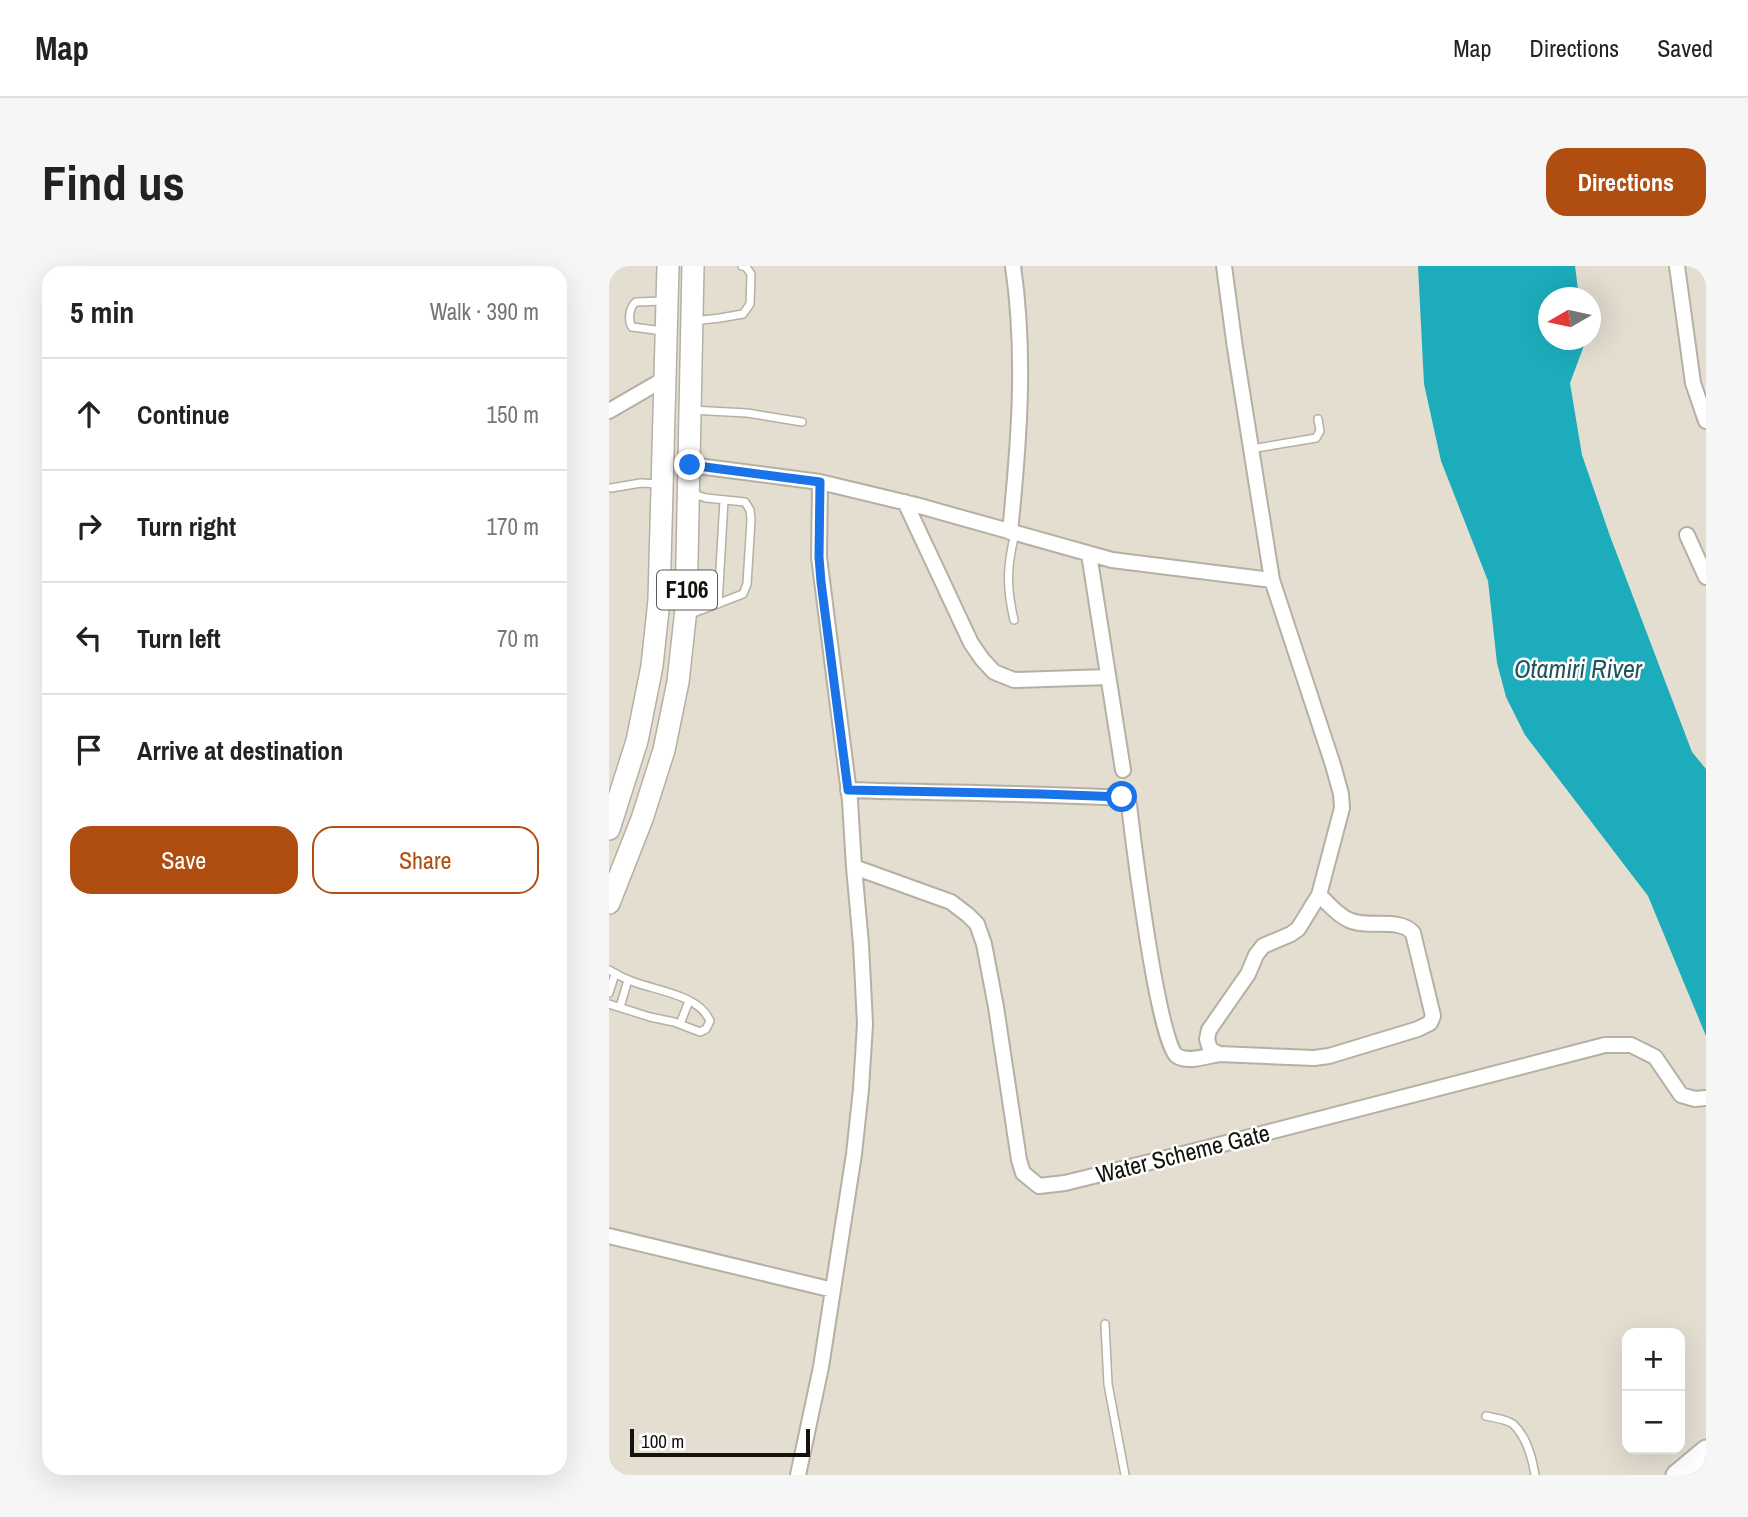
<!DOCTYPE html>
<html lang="en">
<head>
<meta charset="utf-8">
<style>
  :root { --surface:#fff; --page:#f6f6f6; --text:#222; --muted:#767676; --line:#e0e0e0; --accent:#b04e12 }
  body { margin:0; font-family:"Archivo Narrow",sans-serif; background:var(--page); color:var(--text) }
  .controls { position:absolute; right:21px; bottom:21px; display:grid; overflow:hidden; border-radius:14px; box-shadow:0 7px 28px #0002 }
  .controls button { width:63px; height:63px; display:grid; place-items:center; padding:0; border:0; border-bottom:2px solid var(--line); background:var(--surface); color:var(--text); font:35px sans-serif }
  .compass { position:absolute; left:929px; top:21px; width:63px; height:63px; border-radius:50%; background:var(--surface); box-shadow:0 7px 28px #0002; rotate:261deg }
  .scale { position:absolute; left:21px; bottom:18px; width:180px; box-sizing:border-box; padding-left:7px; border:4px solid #13120d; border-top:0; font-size:19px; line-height:24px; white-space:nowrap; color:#13120d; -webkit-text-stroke:5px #fff; paint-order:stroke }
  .stop { position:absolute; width:21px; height:21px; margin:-16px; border:5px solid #1a73e8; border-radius:50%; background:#fff }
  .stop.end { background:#1a73e8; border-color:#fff; box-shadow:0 2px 7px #0008 }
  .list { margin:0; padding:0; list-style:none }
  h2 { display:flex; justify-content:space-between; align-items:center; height:91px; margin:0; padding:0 28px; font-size:30px }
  h2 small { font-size:23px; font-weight:400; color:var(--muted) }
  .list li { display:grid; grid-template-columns:46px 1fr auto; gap:21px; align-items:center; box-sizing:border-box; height:112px; padding:0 28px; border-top:2px solid var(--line) }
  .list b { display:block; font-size:26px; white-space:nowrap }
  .list em { font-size:23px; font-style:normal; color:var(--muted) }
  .actions { display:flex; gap:14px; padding:21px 28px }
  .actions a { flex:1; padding:16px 0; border:2px solid var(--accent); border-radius:21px; text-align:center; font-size:24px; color:var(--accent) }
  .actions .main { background:var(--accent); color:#fff }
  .icon { flex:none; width:38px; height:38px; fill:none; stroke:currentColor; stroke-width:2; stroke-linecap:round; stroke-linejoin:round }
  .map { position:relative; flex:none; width:1097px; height:1209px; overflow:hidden; border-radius:21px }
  header { display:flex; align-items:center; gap:42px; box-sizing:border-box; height:98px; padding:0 35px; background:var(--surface); border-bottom:2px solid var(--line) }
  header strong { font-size:33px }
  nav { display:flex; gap:38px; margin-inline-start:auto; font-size:24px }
  .intro { display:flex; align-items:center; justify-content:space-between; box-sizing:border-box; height:168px; padding:0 42px }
  h1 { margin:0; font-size:49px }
  .button { padding:18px 32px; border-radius:21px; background:var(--accent); color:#fff; font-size:24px; font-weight:700 }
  main { display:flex; gap:42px; padding:0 42px }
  aside { flex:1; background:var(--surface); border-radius:21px; box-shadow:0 7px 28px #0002 }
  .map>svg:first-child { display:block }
  .water { fill:#1cacbb }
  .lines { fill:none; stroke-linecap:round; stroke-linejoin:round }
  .service-casing { stroke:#b5b0a3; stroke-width:10 }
  .minor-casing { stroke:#b5b0a3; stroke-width:18 }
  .secondary-casing { stroke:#b5b0a3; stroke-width:23 }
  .primary-casing { stroke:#b5b0a3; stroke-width:24 }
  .service { stroke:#fff; stroke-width:7 }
  .minor { stroke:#fff; stroke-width:14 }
  .secondary { stroke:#fff; stroke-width:19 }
  .primary { stroke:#fff; stroke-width:21 }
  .route { stroke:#1a73e8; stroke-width:9 }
  .labels { text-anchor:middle; stroke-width:5; stroke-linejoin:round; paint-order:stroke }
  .shield { fill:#fff; stroke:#5a5956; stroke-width:2 }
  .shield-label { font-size:23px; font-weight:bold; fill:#13120d }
  .street-label { font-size:24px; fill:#13120d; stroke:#fff }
  .water-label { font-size:26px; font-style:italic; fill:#20555c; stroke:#fff }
</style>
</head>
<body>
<header>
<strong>Map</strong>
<nav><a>Map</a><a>Directions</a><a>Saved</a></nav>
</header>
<div class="intro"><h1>Find us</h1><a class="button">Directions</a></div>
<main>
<aside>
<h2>5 min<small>Walk · 390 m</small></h2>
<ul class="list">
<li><svg class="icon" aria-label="ahead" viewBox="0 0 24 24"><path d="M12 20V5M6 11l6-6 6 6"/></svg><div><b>Continue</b></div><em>150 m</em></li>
<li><svg class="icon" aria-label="right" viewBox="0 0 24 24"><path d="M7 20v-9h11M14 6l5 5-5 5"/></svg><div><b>Turn right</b></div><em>170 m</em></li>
<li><svg class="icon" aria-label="left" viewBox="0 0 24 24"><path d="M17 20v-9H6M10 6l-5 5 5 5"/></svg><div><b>Turn left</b></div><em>70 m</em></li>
<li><svg class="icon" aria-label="arrive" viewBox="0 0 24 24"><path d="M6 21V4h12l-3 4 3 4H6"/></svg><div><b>Arrive at destination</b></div></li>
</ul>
<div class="actions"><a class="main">Save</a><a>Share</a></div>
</aside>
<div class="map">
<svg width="1097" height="1209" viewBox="0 0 1097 1209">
  <rect width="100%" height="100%" fill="#e3ded0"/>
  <path class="water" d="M809,0H966L970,31L940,32V74H976V77L961,117L973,189L1001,270L1083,486L1097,503V770L1039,630L916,469L897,431L888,397L879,315L832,195L815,118Z"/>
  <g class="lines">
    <g class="service-casing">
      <path id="service" d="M84,55L111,52L134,48L141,38L142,8L137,1L133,0
        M54,65L23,61C19,55 20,41 27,36L54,35
        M82,144L138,147L193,156
        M642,183L707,172L711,165L709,153
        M2,222L32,217L50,218
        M109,338L115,234
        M79,349L134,328L138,318L142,254L141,244L136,236L97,232L81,227
        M405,354C397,320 398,300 406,267
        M0,704C8,709 16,713 25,716C49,725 90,729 101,755L97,763L91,766L65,756L41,751L0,738
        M0,727L6,708
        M11,741L19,714
        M71,758L80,735
        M496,1058L499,1118L516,1209
        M877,1150C885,1152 897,1153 904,1158C918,1171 923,1191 926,1209"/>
    </g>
    <g class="minor-casing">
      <path id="minor" d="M615,0L626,82L663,314L724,499L732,528L733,542L710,629L689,663L682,668L654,680L647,689L639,708L600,764L598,773L601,783L610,788L705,792L720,790L809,763L821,757L824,750L804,667C791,651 759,663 740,654C728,649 719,637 710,629
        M1068,0L1084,117L1097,155
        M0,145L57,112
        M81,199L211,216L307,239L503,294L663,314
        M296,236L362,377L373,393L385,406L405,414L499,411
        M401,266C410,177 417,89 404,0
        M1078,269L1097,311
        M480,288L514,504
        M239,524C332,527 424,527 516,532L520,539C524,573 549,777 568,790C579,797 598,790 610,788
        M245,601L342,636L359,649L368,658L375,678L387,741L410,894L414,907L430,920L456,917L598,882L996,779H1022L1046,791L1072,829L1086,833L1097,832
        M0,970L224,1024
        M189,1209L212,1101L245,888L252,823L256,758L252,678L245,601L241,535L210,291L211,216"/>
    </g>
    <g class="secondary-casing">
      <path id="secondary" d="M1067,1209L1097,1184
        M1093,1209L1097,1206"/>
    </g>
    <g class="primary-casing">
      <path id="primary" d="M0,563L28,475L43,400L50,334L59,0
        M0,637L33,553L55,484L69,416L77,343L84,0"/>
    </g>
    <use href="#service" class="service"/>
    <use href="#minor" class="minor"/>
    <use href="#secondary" class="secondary"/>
    <use href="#primary" class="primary"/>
  </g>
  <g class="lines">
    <path class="route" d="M81,199L211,216L210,291L212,316L239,524L433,528L513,531"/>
  </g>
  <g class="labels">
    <rect class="shield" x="48" y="304.5" width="60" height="39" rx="5"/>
    <g class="shield-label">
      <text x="78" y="332">F106</text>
    </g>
    <g class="street-label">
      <text transform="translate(574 888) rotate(-14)" y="8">Water Scheme Gate</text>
    </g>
    <g class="water-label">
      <text x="969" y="412">Otamiri River</text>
    </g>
  </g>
</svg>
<div class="controls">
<button>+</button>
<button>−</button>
</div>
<svg class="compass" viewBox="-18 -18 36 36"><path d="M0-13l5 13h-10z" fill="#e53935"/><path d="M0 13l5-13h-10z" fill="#767676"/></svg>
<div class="scale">100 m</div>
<div class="stop" style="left:513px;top:531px"></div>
<div class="stop end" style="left:81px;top:199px"></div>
</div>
</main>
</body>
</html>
